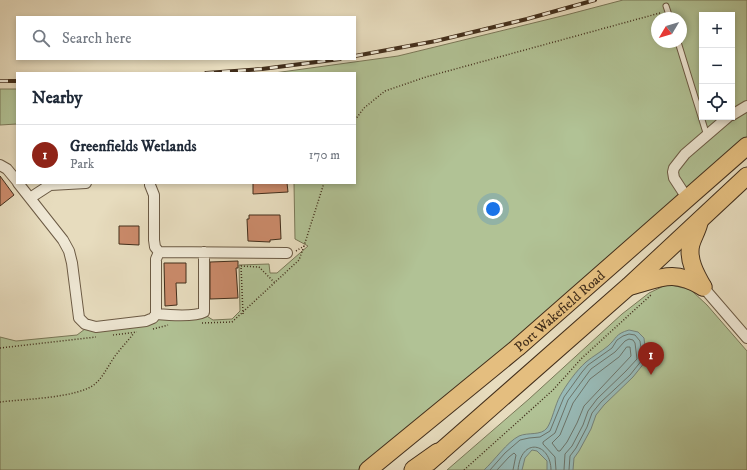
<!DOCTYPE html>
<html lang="en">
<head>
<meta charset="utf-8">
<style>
  :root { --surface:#fff; --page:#f6f6f7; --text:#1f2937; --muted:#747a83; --line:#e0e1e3; --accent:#8f2418 }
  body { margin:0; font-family:"IM FELL DW Pica",serif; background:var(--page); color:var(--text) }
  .controls { position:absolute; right:12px; top:12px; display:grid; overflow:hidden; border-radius:0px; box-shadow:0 2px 6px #0003 }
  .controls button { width:36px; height:36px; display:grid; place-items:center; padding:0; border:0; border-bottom:1px solid var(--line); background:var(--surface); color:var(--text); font:20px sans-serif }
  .compass { position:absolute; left:651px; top:12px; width:36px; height:36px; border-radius:50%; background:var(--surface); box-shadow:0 2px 6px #0003; rotate:232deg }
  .you { position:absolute; left:493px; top:209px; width:14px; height:14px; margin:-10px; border:3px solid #fff; border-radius:50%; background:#1a73e8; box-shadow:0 0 0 6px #1a73e833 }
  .badge { display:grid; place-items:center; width:26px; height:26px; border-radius:50%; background:var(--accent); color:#fff; font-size:13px; font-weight:700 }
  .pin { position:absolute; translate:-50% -33px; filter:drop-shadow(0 1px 2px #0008) }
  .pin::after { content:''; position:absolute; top:21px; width:14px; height:12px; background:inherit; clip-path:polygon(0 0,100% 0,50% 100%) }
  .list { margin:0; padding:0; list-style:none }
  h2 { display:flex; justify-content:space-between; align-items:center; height:52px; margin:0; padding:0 16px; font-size:17px }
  h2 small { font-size:13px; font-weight:400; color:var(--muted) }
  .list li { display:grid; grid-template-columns:26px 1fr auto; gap:12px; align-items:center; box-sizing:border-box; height:60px; padding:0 16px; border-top:1px solid var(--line) }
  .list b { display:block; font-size:15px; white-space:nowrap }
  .list p { margin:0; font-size:13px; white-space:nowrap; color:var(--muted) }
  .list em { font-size:13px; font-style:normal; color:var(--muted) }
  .icon { flex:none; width:22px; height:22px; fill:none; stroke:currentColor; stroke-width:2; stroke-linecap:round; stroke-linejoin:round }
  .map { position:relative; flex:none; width:747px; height:470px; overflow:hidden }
  .search { position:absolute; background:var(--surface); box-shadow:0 2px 6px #0003; left:16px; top:16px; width:340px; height:44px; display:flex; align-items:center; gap:10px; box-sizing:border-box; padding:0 14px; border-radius:0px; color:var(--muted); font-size:15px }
  .panel { position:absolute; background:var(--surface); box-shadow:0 2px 6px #0003; left:16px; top:72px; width:340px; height:112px; border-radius:0px }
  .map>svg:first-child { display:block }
  .green { fill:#b1c295; stroke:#7a7858; fill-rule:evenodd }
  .water { fill:#98bab7; stroke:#768279 }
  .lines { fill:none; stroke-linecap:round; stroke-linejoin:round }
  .shore { stroke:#6d7469; stroke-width:1 }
  .building { fill:#ca8a6a; stroke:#422e1b }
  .service-casing { stroke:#6b5a44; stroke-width:7 }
  .minor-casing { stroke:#6b5a44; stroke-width:12 }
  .trunk-casing { stroke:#422e1b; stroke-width:19 }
  .motorway-casing { stroke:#422e1b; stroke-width:21 }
  .path { stroke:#422e1b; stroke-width:1.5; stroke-dasharray:1 2; stroke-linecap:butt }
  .service { stroke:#efe8d5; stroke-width:5 }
  .minor { stroke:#efe8d5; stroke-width:10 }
  .trunk { stroke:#e4be7f; stroke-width:17 }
  .motorway { stroke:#e4be7f; stroke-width:19 }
  .rail-casing { stroke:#422e1b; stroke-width:4 }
  .rail { stroke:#efe8d5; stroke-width:2.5; stroke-dasharray:8; stroke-linecap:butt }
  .labels { text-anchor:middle; stroke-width:4; stroke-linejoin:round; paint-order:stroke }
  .street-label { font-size:14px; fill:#422e1b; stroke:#efe8d5 }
</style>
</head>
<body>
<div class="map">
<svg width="747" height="470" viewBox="0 0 747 470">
  <rect width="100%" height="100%" fill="#e7dcbe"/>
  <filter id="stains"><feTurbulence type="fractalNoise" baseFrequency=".005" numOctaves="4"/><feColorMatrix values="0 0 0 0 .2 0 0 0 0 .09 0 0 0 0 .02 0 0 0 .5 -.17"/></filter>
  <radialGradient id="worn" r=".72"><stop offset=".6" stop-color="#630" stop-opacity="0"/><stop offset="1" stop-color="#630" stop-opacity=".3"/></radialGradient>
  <path class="green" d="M623,0H747V146L368,470H0V337L16,341L77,335L89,326L202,313L213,320L232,319L240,311L239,265L269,264L270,273H277L308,246L295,239L294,183H355V73H274L398,56L566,15ZM702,15H732V117H702ZM657,18H681V42H657Z
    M0,89H17V124L0,125Z
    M668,284L691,290L707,305L747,351V470H447L529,399L622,314L649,293Z"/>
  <path class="water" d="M629,330L638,332L644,338L646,356L645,362L633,377L604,405L596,415L591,429L579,451L574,458L573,470H547V461L537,451L532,450L525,458L522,470H484C494,461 507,442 519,436C528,432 541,436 547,428C552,421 555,405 560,396C566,385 576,371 586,362C593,356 601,352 608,346C617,338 615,334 629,330Z"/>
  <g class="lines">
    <path class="shore" d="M627,347H630L631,356L584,406L577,423L567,442L560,451H558L552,443L560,435L573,403L590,379L619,357Z
      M490,470L505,453L520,440L529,438L540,437L550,431L564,397L582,372L588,365L612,348L617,340L623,336L629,334L635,335L640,341L642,356V360L630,375L601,402L592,413L587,427L576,448L570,456L569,470
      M497,470L509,457L514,453L516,455L513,470
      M518,470C521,436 551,443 551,470
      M556,470L555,457L543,444V442L555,433L568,400L591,369L615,352L625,341L629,339L633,340L635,343L637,359L626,371L597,399L588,411L583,425L572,446L565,454L564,470"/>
  </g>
  <path class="building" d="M0,176L14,195L0,206Z
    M253,183H287L288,192L253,194Z
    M249,215H280L281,239L270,240V242L248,241L247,219H249Z
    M119,226H139V245L119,244Z
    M238,261V268H236L238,298L210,299V262Z
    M164,263H186V283H176L177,305L165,306Z"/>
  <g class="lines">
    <g class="service-casing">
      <path id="service" d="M666,6L670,18
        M678,42L707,136"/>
    </g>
    <g class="minor-casing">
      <path id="minor" d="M732,115L747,106
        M0,165L7,169L17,181
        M18,183L63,240L69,251L72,263L79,318L85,324L96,327L146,321L153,318L156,314V259L159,252L155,247L154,240V195L150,185
        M30,198L50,185L86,183
        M687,198L674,178L673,172L674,168L685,154L728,117
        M159,252L287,253
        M703,287L747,338
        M156,314C167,315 195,317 204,312V252"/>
    </g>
    <g class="trunk-casing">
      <g id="trunk">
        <path d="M699,223C697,231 693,237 691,244C687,259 696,275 703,287"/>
        <path d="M631,286C661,278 673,269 703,287"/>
        <path d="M429,462L629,286L747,176"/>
        <path id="s1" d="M368,470L517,348L747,146"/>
      </g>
    </g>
    <g class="motorway-casing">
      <path id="motorway" d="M414,470L438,453"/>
    </g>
    <path class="path" d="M355,120L364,108L385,91L426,77L660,13
      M296,251L304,246L324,183
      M243,314L241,266L259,267L275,283
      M202,323L232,322L299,260L304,246
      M153,329L168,325
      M113,335L137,332
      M0,348L96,337
      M0,402C24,399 78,398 95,384C103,377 107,368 113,359C119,350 127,342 134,333
      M464,470L553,390L582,358L652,294"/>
    <use href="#service" class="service"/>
    <use href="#minor" class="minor"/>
    <use href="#trunk" class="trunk"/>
    <use href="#motorway" class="motorway"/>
    <g class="rail-casing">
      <path id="rail" d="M355,56L436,41L527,19L595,0
        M206,73L262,69L340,59
        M0,81H17"/>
    </g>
    <use href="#rail" class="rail"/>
  </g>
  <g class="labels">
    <g class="street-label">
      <text dy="5" stroke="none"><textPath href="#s1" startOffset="249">Port Wakefield Road</textPath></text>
    </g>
  </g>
  <rect width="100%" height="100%" filter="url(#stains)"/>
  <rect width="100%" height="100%" fill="url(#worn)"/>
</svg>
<div class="controls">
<button>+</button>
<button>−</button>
<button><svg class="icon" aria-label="locate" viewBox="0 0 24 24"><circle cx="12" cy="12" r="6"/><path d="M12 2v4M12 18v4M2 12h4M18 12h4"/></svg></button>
</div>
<svg class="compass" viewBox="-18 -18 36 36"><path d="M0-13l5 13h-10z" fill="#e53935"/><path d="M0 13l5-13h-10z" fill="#747a83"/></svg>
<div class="you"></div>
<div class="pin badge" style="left:651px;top:375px">1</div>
<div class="search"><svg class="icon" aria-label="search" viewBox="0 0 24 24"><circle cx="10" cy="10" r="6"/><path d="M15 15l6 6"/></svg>Search here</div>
<section class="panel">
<h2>Nearby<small></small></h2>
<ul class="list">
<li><span class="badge">1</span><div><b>Greenfields Wetlands</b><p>Park</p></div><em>170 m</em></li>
</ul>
</section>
</div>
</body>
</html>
